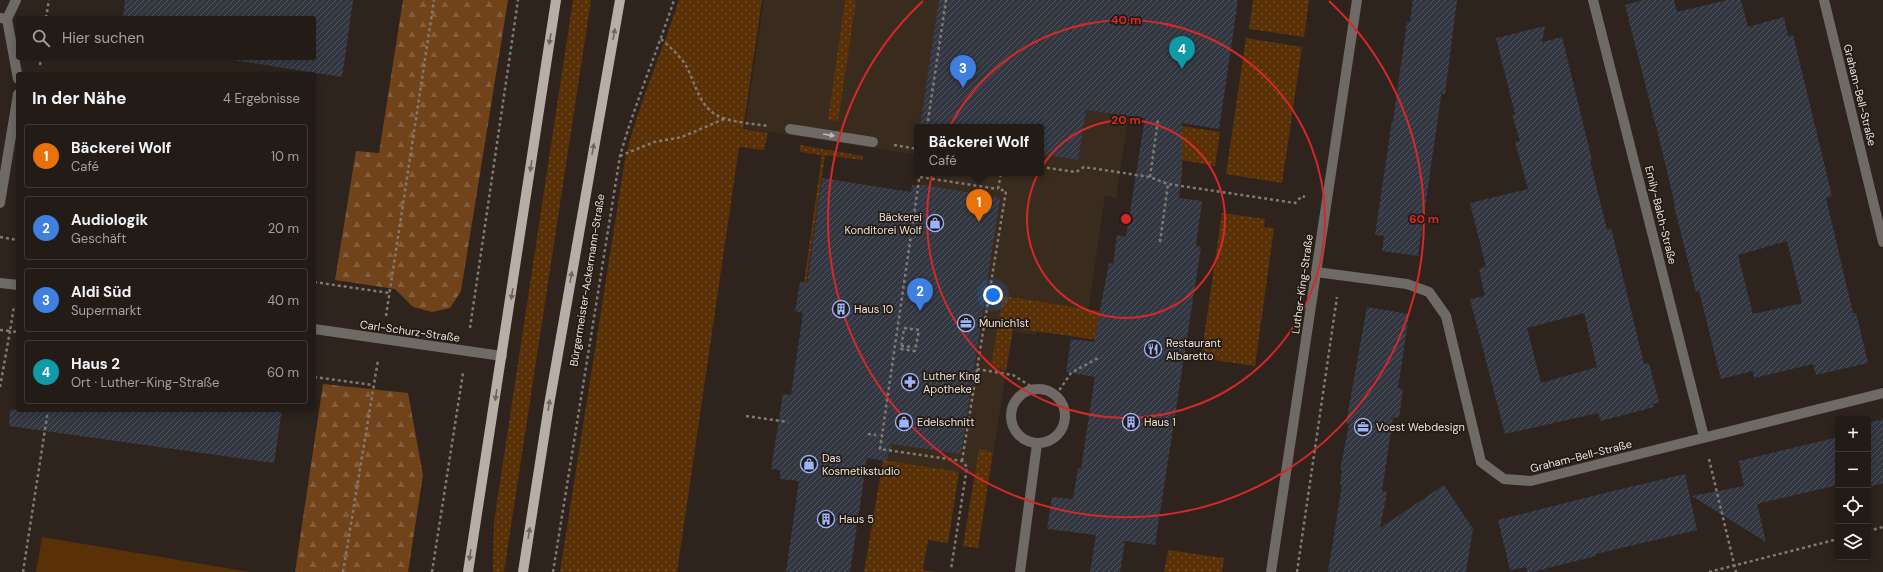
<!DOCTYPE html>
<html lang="de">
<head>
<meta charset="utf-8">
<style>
  :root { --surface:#221b16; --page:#2a241f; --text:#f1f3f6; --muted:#a2a1a1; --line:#3f3935; --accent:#9ab5fd }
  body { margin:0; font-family:"DM Sans",sans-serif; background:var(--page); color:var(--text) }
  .controls { position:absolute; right:12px; bottom:12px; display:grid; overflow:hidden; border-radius:4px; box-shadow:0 2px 10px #0003 }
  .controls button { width:36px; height:36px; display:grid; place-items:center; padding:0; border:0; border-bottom:1px solid var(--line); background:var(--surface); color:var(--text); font:20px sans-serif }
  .you { position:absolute; left:993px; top:295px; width:14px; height:14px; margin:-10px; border:3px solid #fff; border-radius:50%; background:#1a73e8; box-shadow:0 0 0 6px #1a73e833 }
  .badge { display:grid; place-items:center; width:26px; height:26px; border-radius:50%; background:var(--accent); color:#fff; font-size:13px; font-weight:700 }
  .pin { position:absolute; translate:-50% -33px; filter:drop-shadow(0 1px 2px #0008) }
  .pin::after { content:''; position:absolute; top:21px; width:14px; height:12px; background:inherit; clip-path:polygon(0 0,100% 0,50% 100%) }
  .popup { position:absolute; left:914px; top:124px; width:130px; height:52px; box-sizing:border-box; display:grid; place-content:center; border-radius:4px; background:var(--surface); filter:drop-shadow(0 1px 3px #0005); font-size:13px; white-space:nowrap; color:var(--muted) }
  .popup b { font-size:15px; color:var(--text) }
  .popup::after { content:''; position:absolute; left:50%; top:100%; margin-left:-8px; border:8px solid transparent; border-top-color:var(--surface) }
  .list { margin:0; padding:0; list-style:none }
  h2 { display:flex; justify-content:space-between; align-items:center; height:52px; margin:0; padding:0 16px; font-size:17px }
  h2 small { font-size:13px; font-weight:400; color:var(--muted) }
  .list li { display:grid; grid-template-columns:26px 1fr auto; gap:12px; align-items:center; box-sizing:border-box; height:64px; margin:0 8px 8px; padding:0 8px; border:1px solid var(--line); border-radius:4px }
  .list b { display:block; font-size:15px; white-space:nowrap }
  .list p { margin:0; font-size:13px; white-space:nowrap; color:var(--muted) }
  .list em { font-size:13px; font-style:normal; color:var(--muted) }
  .icon { flex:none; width:22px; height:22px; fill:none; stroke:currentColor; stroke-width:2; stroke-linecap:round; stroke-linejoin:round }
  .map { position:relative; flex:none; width:1883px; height:572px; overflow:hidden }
  .search { position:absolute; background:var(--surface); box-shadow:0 2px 10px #0003; left:16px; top:16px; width:300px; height:44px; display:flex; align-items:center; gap:10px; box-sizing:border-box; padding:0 14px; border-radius:4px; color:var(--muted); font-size:15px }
  .panel { position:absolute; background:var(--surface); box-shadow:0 2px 10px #0003; left:16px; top:72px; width:300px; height:340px; border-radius:4px }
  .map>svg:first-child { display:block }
  .built { fill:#3a2b1f }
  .grass { fill:url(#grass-dots) }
  .forest { fill:url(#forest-firs) }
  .green { fill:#5a3107 }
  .building { fill:url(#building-hatch); fill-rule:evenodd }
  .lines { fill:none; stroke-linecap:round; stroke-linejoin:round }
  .path { stroke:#827973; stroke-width:2.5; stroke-dasharray:3 3; stroke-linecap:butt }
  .minor { stroke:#6f6a66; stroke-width:10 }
  .major { stroke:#b9aea6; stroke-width:10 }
  .oneway { fill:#6e645c }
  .oneway2 { fill:#beb8b3 }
  .ring { fill:none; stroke:#d62828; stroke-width:2 }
  .labels { text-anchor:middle; stroke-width:3.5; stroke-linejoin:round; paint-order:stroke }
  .street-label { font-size:11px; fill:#e9e2dd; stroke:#241b13 }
  .poi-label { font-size:11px; fill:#e9e2dd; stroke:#241b13; text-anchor:start }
  .centre { fill:#d62828; stroke:#241b13; stroke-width:2 }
  .ring-label { font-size:12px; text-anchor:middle; font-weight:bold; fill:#d62828; stroke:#241b13; stroke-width:3.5; stroke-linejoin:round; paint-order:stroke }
</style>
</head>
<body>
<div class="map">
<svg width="1883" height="572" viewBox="0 0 1883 572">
  <defs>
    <pattern id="grass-dots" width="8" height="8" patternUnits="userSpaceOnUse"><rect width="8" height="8" fill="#5a3107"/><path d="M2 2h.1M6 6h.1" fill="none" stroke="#724f2b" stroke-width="1.8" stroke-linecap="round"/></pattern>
    <pattern id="forest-firs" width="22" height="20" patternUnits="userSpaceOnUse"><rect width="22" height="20" fill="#71431b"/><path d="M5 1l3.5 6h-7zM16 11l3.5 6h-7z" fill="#855e3c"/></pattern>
    <pattern id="building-hatch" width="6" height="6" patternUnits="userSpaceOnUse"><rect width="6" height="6" fill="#323641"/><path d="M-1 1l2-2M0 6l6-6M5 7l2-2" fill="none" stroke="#50535c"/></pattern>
  </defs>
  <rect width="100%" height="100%" fill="#2e241d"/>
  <path class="built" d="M764,0H1146L1116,198L1105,196L1088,312L1040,306L1036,335L1013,331L989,477L879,460L916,198L920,173H1041V127H917V155L745,128Z"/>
  <path class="grass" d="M573,0H591L504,572H493L494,522Z
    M679,0H762L743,129L768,133L764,150L739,147L677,572H560L625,159C638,104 662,53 679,0Z
    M845,0H856L838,121L828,120Z
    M1253,0H1309L1304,37L1249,29Z
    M1246,38L1302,47L1282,183L1226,174Z
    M1169,124L1220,132L1215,166L1175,159Z
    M800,145L863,156L862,160L825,155L806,283H804L822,155L800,152Z
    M1222,213L1265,219L1264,227L1274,228L1255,366L1201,358Z
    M1003,296L1104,312L1099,340L1013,328L1006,370L991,367Z
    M979,449L993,452L978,548L963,546Z
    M883,460L959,472L948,543L928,540L923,570L934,572H864Z
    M1168,550L1224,558L1222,572H1164Z"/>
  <path class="forest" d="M403,0H508L461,291L450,308L432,312L413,307L395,289L335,280L356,151L379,153Z
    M323,384L408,393L423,475L408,572H295Z"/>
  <path class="green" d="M42,537L250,572H36Z"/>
  <path class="building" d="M125,0H353L342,77L220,58H314V18H123Z
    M939,0H1238L1219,129L1182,123V172L1179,198L1202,201L1196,246L1201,247L1155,545L1125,541L1120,572H1090L1096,535L1047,529L1052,497L1073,499L1078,468L1081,469L1095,377L1066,372L1071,339L1094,342L1109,263L1113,264L1117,235L1126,237L1145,118L1086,110L1078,160L1041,154V127H920Z
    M1413,0H1457L1445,94L1443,95L1442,90L1418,256L1382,251L1384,236L1375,235L1392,121H1393L1407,22H1410Z
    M1643,0H1674L1677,12L1727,0H1741L1748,27L1784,17L1788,36L1793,35L1832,196L1826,198L1853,313H1856L1868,363L1816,375L1813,364L1754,378L1753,371L1721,379L1699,291L1696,292L1674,206L1675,205L1660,142L1625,5ZM1787,241L1802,303L1753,314L1738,255Z
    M1545,26L1542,42L1562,37L1592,160H1590L1607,230L1611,228L1644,364L1649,363L1659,402L1653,404L1654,407L1601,421L1598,413L1505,434L1470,299L1485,296L1479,269L1486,267L1470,203L1528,189L1515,142L1520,141L1512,115L1515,114L1496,38ZM1584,313L1597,367L1541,383L1527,328Z
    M822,178L911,192L912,185H924L1000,198L961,454L892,444L886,461L867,458L850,572H786L799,481L780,479V470L771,469L783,394L791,395L803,313L795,311L800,282L807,283Z
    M1367,307L1409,314L1398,388L1403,389L1399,418L1393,417L1382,491L1387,492L1380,528L1444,485L1473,529L1466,572H1328L1342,485H1340L1342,470H1340L1349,424L1346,423L1349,406Z
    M10,410H282L274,463L9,426Z
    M1883,419V483L1868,487V423Z
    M1838,437V485L1757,504L1766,542L1692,496L1744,486L1739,461Z
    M1685,474L1697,530L1596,554V556L1532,572H1527L1526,567L1510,570L1498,520L1613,491Z"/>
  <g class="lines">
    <path class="path" d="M46,18L49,0
      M661,39C670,47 678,54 685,64C697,84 698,111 726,119C740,123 755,124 769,126
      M40,65L41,58
      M927,127L946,0
      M894,145L917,149
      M620,156L654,142L682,137L724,119
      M1041,167L1076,172L1084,167L1150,177L1168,184L1295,203L1302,196L1305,197
      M920,173L880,449L962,461L967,467L951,569
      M920,177L998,189
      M1150,177L1158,120
      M0,237L18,240
      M1160,242L1168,184
      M314,282L389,293
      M386,316L434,0
      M470,328L518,0
      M904,328L919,330L915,351L901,349Z
      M0,330L10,331L14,306
      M901,346L912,347
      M977,369L1013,375L1035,389
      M314,377L373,385
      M0,387L10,331L18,332
      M1056,395L1071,373L1098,358
      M746,416L788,422
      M868,434L876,435
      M1709,459L1736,572
      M962,461L1006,191L998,189L1001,173
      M1868,531L1883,527
      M23,572L48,410
      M343,572L378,360
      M432,572L463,373
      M553,572L620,156C635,103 657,52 674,0
      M1297,572L1337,297
      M1709,572L1838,539"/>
    <path class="minor" d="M1593,0L1704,437
      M1824,0L1883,242
      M0,18L7,19L16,0
      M7,19L18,79
      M790,129L873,142
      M0,203L18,94
      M1316,272L1407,284L1429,292L1446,316L1481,462L1504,479L1531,481L1883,393
      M0,283L18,285
      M314,329L502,356
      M1011 416a27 27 0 1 1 54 0a27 27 0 1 1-54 0Z
      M1020,572L1037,444
      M1271,572L1357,0"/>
    <path class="major" d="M468,572L556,0
      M523,572L549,405L620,0"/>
  </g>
  <defs><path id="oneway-solid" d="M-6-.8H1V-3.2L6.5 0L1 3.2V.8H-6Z"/></defs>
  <g class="oneway">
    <use href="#oneway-solid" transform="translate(614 34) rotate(-80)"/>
    <use href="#oneway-solid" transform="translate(550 39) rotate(99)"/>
    <use href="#oneway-solid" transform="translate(593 149) rotate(-80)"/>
    <use href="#oneway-solid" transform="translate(531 166) rotate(99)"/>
    <use href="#oneway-solid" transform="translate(571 277) rotate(-80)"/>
    <use href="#oneway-solid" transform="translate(512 294) rotate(99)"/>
    <use href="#oneway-solid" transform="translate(496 395) rotate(99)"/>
    <use href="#oneway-solid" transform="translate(549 405) rotate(-81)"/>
    <use href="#oneway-solid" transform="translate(529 533) rotate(-81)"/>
    <use href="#oneway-solid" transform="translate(470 555) rotate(99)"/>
  </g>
  <use class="oneway2" href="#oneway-solid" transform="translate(829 135) rotate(9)"/>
  <g class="ring">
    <circle cx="1126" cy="219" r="99"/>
    <circle cx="1126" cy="219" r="199"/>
    <path d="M1329 1A298 298 0 1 1 923 1"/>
  </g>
  <defs>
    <g id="shop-ring" transform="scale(0.9)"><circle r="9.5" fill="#241b13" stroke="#9ab5fd" stroke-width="1.5"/><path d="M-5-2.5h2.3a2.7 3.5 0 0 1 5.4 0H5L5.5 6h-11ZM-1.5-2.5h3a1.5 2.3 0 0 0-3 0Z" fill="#9ab5fd"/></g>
    <g id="building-ring" transform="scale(0.9)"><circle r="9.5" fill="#241b13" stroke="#9ab5fd" stroke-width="1.5"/><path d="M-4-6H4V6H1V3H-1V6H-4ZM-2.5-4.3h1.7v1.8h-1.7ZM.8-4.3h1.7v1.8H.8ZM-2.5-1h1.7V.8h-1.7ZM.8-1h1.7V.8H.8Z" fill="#9ab5fd"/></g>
    <g id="office-ring" transform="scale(0.9)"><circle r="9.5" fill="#241b13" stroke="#9ab5fd" stroke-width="1.5"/><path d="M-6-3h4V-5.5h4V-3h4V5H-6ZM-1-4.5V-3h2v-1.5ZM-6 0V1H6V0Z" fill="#9ab5fd"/></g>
    <g id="restaurant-ring" transform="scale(0.9)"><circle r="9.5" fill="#241b13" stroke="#9ab5fd" stroke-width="1.5"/><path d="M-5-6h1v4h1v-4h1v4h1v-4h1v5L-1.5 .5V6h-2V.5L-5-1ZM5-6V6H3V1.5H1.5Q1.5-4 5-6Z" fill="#9ab5fd"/></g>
    <g id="pharmacy-ring" transform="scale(0.9)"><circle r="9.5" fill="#241b13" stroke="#9ab5fd" stroke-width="1.5"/><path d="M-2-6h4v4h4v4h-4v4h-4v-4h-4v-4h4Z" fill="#9ab5fd"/></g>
  </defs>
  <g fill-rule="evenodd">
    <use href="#shop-ring" x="935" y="223"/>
    <use href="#building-ring" x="841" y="309"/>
    <use href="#office-ring" x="966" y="323"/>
    <use href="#restaurant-ring" x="1153" y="349"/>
    <use href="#pharmacy-ring" x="910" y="382"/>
    <use href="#shop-ring" x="904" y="422"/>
    <use href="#building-ring" x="1131" y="422"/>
    <use href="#office-ring" x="1363" y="427"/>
    <use href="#shop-ring" x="809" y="464"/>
    <use href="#building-ring" x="826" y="519"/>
  </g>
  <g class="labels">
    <g class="street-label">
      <text transform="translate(1860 95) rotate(76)" y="4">Graham-Bell-Straße</text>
      <text transform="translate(1661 215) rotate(76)" y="4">Emily-Balch-Straße</text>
      <text transform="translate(587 280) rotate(-81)" y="4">Bürgermeister-Ackermann-Straße</text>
      <text transform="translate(1302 284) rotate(-82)" y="4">Luther-King-Straße</text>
      <text transform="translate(410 331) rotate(8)" y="4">Carl-Schurz-Straße</text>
      <text transform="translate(1581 456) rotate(-14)" y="4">Graham-Bell-Straße</text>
    </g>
    <g class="poi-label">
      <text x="922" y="221" text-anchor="end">Bäckerei<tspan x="922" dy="13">Konditorei Wolf</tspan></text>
      <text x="854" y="313">Haus 10</text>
      <text x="979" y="327">Munich1st</text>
      <text x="1166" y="347">Restaurant<tspan x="1166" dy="13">Albaretto</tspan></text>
      <text x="923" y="380">Luther King<tspan x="923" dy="13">Apotheke</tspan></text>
      <text x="917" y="426">Edelschnitt</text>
      <text x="1144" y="426">Haus 1</text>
      <text x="1376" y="431">Voest Webdesign</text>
      <text x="822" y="462">Das<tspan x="822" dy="13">Kosmetikstudio</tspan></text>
      <text x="839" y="523">Haus 5</text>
    </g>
  </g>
  <circle cx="1126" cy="219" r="6" class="centre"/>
  <g class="ring-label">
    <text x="1126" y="24">40 m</text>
    <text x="1126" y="124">20 m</text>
    <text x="1424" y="223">60 m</text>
  </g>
</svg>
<div class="controls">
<button>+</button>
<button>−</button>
<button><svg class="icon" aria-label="locate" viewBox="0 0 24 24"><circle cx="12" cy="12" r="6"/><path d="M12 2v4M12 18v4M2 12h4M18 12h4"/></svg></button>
<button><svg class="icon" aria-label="layers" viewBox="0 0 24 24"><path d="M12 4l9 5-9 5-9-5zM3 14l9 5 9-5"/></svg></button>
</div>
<div class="you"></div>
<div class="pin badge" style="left:979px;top:222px;background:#e8710a">1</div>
<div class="popup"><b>Bäckerei Wolf</b>Café</div>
<div class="pin badge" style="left:920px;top:311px;background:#3f7fe0">2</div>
<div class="pin badge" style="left:963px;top:88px;background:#3f7fe0">3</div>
<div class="pin badge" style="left:1182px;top:69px;background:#0f9aa8">4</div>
<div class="search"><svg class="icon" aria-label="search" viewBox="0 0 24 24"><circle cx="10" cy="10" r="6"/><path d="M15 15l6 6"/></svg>Hier suchen</div>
<section class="panel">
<h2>In der Nähe<small>4 Ergebnisse</small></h2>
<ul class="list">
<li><span class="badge" style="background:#e8710a">1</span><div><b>Bäckerei Wolf</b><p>Café</p></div><em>10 m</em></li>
<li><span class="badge" style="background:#3f7fe0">2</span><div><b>Audiologik</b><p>Geschäft</p></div><em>20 m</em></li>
<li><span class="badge" style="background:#3f7fe0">3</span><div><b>Aldi Süd</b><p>Supermarkt</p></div><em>40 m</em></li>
<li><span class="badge" style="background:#0f9aa8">4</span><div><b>Haus 2</b><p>Ort · Luther-King-Straße</p></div><em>60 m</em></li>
</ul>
</section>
</div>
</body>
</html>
